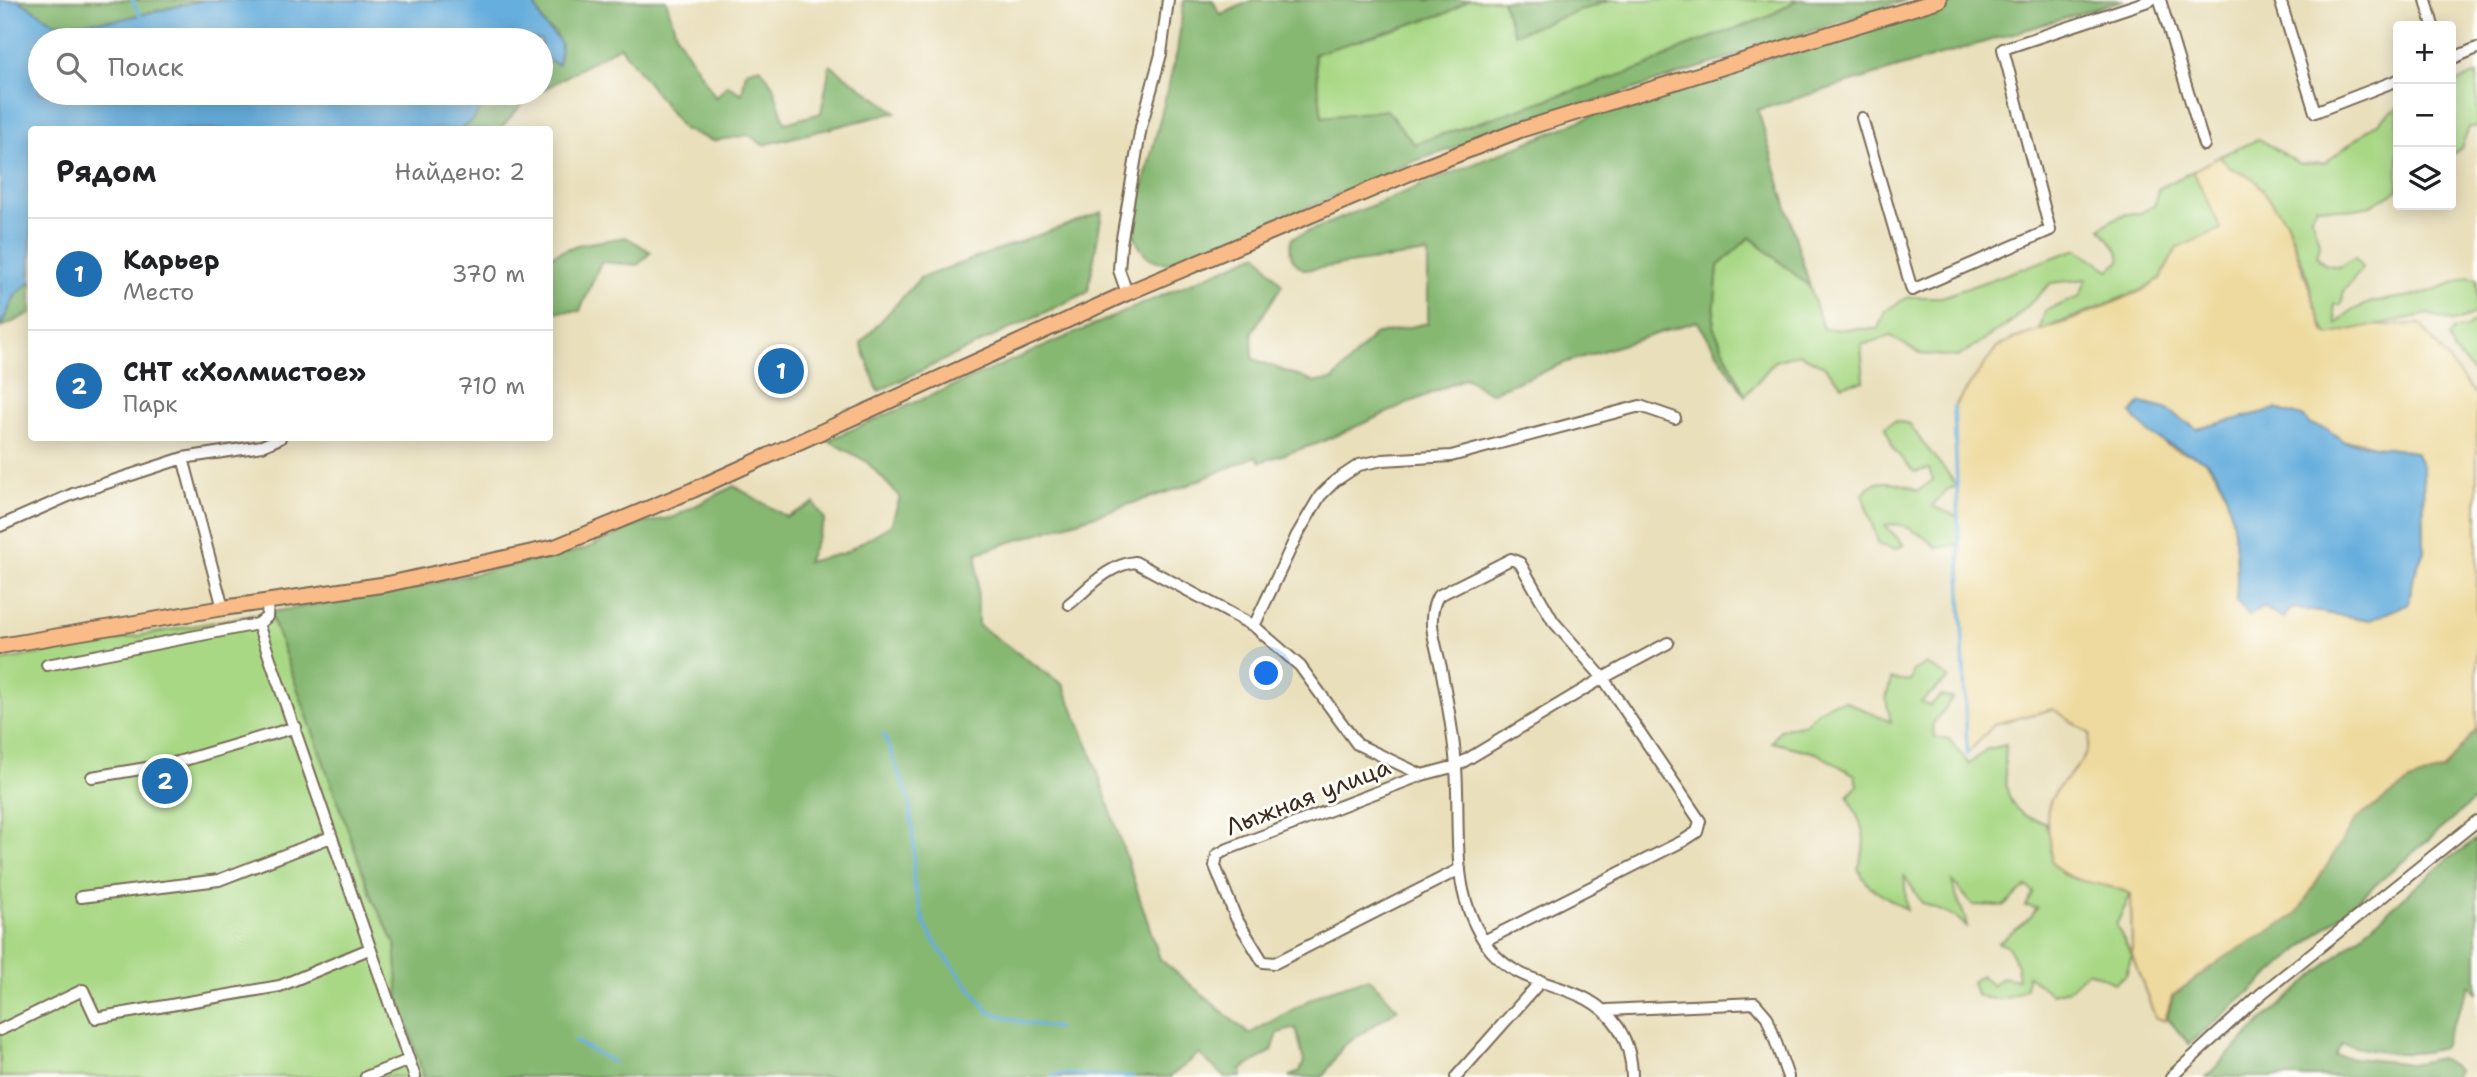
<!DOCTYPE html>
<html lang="ru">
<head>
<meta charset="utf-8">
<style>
  :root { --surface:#fff; --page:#f2f2f2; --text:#202124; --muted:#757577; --line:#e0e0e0; --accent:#1f6fb2 }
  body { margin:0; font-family:"Shantell Sans",sans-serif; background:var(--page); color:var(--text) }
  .controls { position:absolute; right:21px; top:21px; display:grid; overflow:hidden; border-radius:7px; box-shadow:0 4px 18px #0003 }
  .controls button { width:63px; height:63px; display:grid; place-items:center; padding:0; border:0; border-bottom:2px solid var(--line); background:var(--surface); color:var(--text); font:35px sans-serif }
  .you { position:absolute; left:1267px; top:674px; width:24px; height:24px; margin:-18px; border:5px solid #fff; border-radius:50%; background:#1a73e8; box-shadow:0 0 0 10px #1a73e833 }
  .badge { display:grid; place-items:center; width:46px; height:46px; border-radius:50%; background:var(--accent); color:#fff; font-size:23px; font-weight:700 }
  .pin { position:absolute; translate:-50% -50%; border:4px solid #fff; box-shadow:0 2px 7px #0006 }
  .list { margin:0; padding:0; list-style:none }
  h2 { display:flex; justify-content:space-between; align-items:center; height:91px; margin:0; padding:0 28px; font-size:30px }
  h2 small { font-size:23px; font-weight:400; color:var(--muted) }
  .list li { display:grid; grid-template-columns:46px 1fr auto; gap:21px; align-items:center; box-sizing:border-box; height:112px; padding:0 28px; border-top:2px solid var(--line) }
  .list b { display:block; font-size:26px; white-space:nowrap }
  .list p { margin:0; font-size:23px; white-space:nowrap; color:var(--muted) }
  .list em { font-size:23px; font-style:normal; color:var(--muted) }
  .icon { flex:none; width:38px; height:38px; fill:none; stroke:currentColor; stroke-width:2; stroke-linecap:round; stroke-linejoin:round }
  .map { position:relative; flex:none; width:2477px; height:1077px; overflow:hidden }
  .search { position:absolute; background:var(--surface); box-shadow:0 4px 18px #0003; left:28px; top:28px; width:525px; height:77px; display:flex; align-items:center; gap:18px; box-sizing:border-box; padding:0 24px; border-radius:38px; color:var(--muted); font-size:26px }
  .panel { position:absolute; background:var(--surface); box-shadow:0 4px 18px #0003; left:28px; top:126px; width:525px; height:315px; border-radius:7px }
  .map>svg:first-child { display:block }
  .green { fill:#a9d885; stroke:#728152; stroke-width:2 }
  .forest { fill:#86b872; stroke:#607148; stroke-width:2 }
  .sand { fill:#eeda9e; stroke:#94825e; stroke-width:2; fill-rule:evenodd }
  .water { fill:#66aedd; stroke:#506c7e; stroke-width:2 }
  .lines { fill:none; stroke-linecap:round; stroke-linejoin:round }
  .stream { stroke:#66aedd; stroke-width:3.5 }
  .minor-casing { stroke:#786955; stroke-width:14 }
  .major-casing { stroke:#786955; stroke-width:18 }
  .minor { stroke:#fff; stroke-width:10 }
  .major { stroke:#f9bc89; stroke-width:14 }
  .labels { text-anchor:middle; stroke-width:6; stroke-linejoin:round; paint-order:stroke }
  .street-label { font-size:24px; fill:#3b2a1e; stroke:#fdfcf7 }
</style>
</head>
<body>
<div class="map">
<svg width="2477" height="1077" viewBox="0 0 2477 1077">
  <rect width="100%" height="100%" fill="#fdfcf7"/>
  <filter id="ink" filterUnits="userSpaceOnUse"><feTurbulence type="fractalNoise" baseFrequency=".0143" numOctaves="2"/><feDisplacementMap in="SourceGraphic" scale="14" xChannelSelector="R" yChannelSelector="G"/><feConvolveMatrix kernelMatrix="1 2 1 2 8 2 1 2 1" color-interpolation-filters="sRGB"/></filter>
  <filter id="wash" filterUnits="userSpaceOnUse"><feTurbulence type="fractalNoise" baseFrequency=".00686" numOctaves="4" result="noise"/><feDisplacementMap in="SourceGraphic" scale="28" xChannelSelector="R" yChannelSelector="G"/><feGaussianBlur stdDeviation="1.57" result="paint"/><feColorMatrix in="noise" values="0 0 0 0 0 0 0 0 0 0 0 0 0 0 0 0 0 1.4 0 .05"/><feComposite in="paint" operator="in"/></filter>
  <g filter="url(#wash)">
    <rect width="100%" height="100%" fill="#e9dfbb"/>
    <path class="green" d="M1468,0H1502L1515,33L1611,0H1798L1765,18L1685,47L1645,67L1413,144L1387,110L1322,118L1314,53L1447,13Z
      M2477,74V127H2469L2461,148L2451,155V84Z
      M2398,107V190C2362,212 2357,212 2316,206L2311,216L2320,245L2317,256L2324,264L2339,267L2355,257L2362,268L2344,291L2341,305H2334L2336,324L2353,310L2372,302L2423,294L2469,277L2477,279V313L2454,322L2428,314L2329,335L2319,320L2307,276L2286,221L2254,179L2230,168L2220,156L2259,139L2300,164L2325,163Z
      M2193,171L2222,229L2217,234L2177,247L2161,278L2141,290L2039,331L2045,311L2079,297L2087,279L2051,283L2011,322L1958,357L1921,354L1890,336L1861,345L1864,381L1842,385L1824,366L1799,354L1775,361L1745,396L1713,326L1718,266L1750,237L1810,287L1823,329H1878L1885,311L1908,297H1942L2077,249L2109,270L2120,261L2118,251L2101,229C2110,218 2127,212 2141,213L2155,204L2158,189Z
      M2477,320V372H2473L2454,351L2449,337L2455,329H2465Z
      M1895,421L1910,424C1923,446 1942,464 1957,486L1948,489L1932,506L1958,517L1959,544L1937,548C1924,536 1904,521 1885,525L1904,545L1895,549L1879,545L1863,497C1867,474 1905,482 1918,491L1933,480L1929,469L1914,472L1894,450L1885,427Z
      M270,612L373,900L395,943L399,998L424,1077H0V661Z
      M1926,664L1949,678L1921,702L1929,706L1941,696L1953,698L1932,725L1935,737L1949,739L1969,764L1987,749L2006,745C2004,779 2001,816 2045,822L2062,874C2085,884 2109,883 2131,894L2116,925L2132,955L2126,975L2114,983L2088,971L2068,990L2051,994L2027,975L2026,988C2009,1001 1995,1001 1976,995L1972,982L1981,975L1992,986L2002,977L2018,980L2017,966L2008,946L1998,943L2031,917L2037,908L2026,906L2033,892L2027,886L2003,906L1973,905L1952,881C1954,898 1965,910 1967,927L1956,917L1922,903L1904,875L1907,910L1869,886L1858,869C1870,836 1862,826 1848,796L1857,786L1855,775L1816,753L1772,742L1780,730L1805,724L1818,711L1832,703L1845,701L1891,722L1886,699L1891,679L1912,681L1913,671Z"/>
    <path class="forest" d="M18,0H204L118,20L57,24Z
      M532,0H666L677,36L716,98L727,85L742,94L746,71L760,67L773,86L785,123L821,113L830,65L896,112L763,145L749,135L713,141L683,129L620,46L541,91V56L558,64L556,33L546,27Z
      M1184,0H1212L1221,15L1252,0H1468L1447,13L1314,54L1322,117L1387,110L1414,144L1645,67L1685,47L1765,18L1798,0H1906L1415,161L1177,264C1148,262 1142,257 1132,230L1177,52Z
      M1502,0H1611L1514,34Z
      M1965,0H2124L1758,110L1810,287L1750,237L1718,266L1713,326L1745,396L1697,321L1567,362L1490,393L1465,378L1319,443L1260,462L1256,456L1183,487L977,553L978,625L1063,685L1089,746L1160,959L1249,1034L1324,992L1369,978L1398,1009L1343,1046L1323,1077H1289L1300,1071L1304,1062L1296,1028L1278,1033L1272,1051L1241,1070L1242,1077H1225L1199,1054L1170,1077H424L399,998L395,943L373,900L270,612L389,593L585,549L640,524L674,517L734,486L787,517L814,503L825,520L807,562L844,553L891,525L900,497L867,462L828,440L1258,254L1282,285L1252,332L1253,359L1314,382L1333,380L1374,335L1428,323V253L1305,270C1291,262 1288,254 1292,238L1634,99Z
      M491,93H538L523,103L500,129L460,130L473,120Z
      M1102,212L1088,292L878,391L861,343L920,278Z
      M626,237L651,252L638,265L601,262L580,311L550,312V256L577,245Z
      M31,282V313L0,328L16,294Z
      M2477,728V798L2189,1044L2167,1018L2173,996L2220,960L2296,915L2355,820L2409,782L2443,770Z
      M2477,839V993L2470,985L2442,1048C2409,1058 2376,1052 2342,1044L2335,1056L2411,1064L2440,1058L2458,1070L2455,1077H2206L2263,1020L2448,859Z"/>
    <path class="sand" d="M2220,156L2230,168L2254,179L2286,221L2324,331L2329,335L2367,326L2420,324L2477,397V728L2443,770L2409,782L2355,820L2296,915L2220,960L2172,996L2165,1021L2155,1017L2132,955L2131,894C2102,879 2075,889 2051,862C2054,839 2040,820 2052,798C2066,770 2087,771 2090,734L2053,709L1995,724L1967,754L1954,407L1997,347L2013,339L2067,322L2141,291L2161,278L2177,248L2221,229L2193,171ZM2141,403L2166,409L2197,429L2277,409L2305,418L2308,424L2327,429L2343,441H2360L2382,449L2402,450L2423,468L2424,551L2412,580L2409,603L2371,620L2292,608L2283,618L2263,607L2249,616L2236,601C2239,563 2237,491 2207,463C2198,455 2183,453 2172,448C2158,441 2144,424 2132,413Z"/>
    <path class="water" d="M0,0H18L57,24L118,20L204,0H532C536,8 540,19 545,26C561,44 564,36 558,65L541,56V40H40V93H491L473,120L460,129L32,130L31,282L16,294L0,328Z
      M2141,403L2166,409L2197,429L2276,409L2305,418L2309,424L2327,429L2343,441L2415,452L2423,468L2424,551L2412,580L2409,603L2371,620L2292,608L2283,618L2263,607L2249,616L2236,601C2239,569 2236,476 2202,459C2171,444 2153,443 2131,413Z"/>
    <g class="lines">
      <path class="stream" d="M132,0L140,15
        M1954,407L1967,754
        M884,735L909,799L914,845L913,880L924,923L937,946L989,1012L1025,1023L1058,1028
        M574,1041L613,1062
        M1052,1077L1058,1074L1133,1077"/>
    </g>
  </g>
  <g filter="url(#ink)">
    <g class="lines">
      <g class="minor-casing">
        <path id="minor" d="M2160,0L2204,145
          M2280,0L2315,112L2398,80
          M2426,0L2433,26
          M2451,59L2477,48
          M1862,118L1912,290L2050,230L2003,49L2151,0
          M1127,293L1119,270L1121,244L1141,127L1161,54L1168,0
          M183,458L262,446L280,438
          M0,526L73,494L183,458L223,608
          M268,601L267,617L258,624L409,1060L366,1077
          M1069,604C1089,588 1108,565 1135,562L1254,626L1300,666L1357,744L1422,775
          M1254,626L1297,535L1320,496L1335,481L1359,465L1383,460L1451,456L1640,406L1675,418
          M47,665L258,624
          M92,777L171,764L296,727
          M1460,869L1275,963L1263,962L1236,918L1215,866L1217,855L1228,849L1422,775L1456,766L1603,678L1668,643
          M81,897L219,880L331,837
          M1484,941L1683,841L1697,832L1700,821L1603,678L1553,621L1520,563L1511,559L1438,596C1425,619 1436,644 1441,668C1447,701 1454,734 1456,768C1459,808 1455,851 1463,890C1468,913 1480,940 1496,956C1531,992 1586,980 1618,1027C1628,1043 1632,1058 1632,1077
          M1607,1010L1755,1003L1767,1017L1788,1077
          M0,1030L83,990L96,1018L280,986L369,949
          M409,1060L415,1077
          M1456,1077L1541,981
          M2171,1077L2261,994L2477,821"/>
      </g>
      <g class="major-casing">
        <path id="major" d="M0,646L223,608L388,584L555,547L693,490L1127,293L1417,170L1520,130L1939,0"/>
      </g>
      <use href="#minor" class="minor"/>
      <use href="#major" class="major"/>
    </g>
  </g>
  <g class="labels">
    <g class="street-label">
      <text transform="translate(1308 797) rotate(-21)" y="8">Лыжная улица</text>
    </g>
  </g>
</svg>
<div class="controls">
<button>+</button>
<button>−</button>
<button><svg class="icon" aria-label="layers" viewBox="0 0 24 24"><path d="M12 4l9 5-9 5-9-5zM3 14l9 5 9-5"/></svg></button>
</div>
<div class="you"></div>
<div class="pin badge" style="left:781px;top:371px">1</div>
<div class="pin badge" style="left:165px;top:781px">2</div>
<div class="search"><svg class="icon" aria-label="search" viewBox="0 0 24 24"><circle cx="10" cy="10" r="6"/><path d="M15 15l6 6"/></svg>Поиск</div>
<section class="panel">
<h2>Рядом<small>Найдено: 2</small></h2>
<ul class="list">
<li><span class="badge">1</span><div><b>Карьер</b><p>Место</p></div><em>370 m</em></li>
<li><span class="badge">2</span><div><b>СНТ «Холмистое»</b><p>Парк</p></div><em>710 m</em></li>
</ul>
</section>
</div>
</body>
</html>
